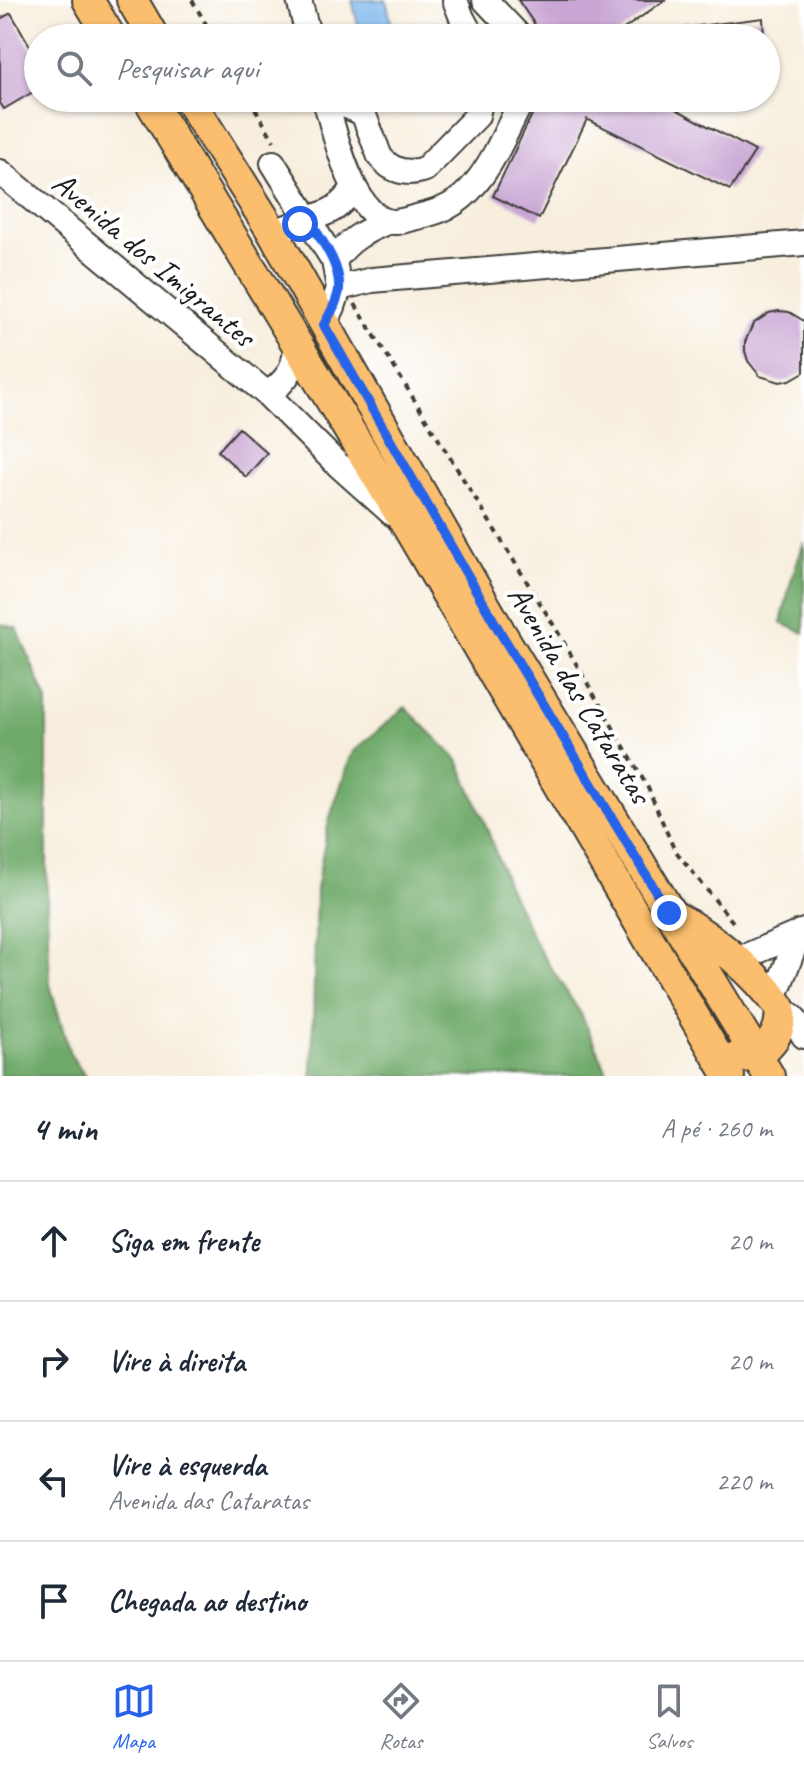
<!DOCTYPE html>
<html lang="pt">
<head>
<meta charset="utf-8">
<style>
  :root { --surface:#fff; --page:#f2f2f3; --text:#1f2937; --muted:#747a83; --line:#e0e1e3; --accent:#2563eb }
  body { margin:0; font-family:Caveat,sans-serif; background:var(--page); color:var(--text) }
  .stop { position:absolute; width:24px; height:24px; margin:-18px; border:6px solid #2563eb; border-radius:50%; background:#fff }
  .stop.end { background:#2563eb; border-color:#fff; box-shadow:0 2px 8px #0008 }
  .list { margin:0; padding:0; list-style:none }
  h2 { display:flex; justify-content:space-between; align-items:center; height:104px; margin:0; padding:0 32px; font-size:34px }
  h2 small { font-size:26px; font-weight:400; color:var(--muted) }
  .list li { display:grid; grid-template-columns:52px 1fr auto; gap:24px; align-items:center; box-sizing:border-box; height:120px; padding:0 32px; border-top:2px solid var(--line) }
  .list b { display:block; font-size:30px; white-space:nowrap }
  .list p { margin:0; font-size:26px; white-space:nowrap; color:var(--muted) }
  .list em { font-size:26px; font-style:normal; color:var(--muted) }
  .icon { flex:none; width:44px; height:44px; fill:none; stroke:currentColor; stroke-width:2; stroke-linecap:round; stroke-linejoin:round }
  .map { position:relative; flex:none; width:804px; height:1076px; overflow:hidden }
  .search { position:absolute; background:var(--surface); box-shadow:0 2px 6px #0004; left:24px; right:24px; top:24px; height:88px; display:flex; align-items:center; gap:20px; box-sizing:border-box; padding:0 28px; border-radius:44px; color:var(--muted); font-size:30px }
  .sheet { height:584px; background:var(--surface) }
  nav { display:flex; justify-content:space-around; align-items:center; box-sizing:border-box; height:112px; border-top:2px solid var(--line); background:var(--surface); font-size:22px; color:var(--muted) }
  nav a { display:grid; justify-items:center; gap:4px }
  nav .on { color:var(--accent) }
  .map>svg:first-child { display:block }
  .forest { fill:#6faa6a; stroke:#466343; stroke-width:2 }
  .water { fill:#7cb5ec; stroke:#4c6884; stroke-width:2 }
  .building { fill:#c9a6d4 }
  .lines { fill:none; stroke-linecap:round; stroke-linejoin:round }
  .minor-casing { stroke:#3d3c39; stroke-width:28 }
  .major-casing { stroke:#3d3c39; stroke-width:34 }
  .path { stroke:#3d3c39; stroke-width:4; stroke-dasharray:6 6; stroke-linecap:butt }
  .minor { stroke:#fff; stroke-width:24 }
  .major { stroke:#fabe6e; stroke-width:30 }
  .route { stroke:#2563eb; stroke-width:10 }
  .labels { text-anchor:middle; stroke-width:8; stroke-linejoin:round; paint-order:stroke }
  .street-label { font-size:32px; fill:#1c1c1c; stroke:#fff }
</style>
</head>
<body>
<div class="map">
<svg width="804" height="1076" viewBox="0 0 804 1076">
  <rect width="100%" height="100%" fill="#fff"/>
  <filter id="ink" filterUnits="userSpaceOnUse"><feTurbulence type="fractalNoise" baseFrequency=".0125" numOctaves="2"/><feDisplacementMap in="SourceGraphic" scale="16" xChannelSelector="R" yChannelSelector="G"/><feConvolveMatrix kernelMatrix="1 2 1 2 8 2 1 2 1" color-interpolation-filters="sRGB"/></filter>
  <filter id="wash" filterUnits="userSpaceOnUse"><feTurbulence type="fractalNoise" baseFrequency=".006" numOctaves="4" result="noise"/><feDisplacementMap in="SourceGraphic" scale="32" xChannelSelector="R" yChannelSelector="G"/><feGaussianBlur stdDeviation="1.8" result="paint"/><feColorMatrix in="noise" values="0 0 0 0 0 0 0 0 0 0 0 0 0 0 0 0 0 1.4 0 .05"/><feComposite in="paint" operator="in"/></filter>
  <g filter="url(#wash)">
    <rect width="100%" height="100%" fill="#f7eedd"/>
    <path class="forest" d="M804,542V633L781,623L791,581Z
      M0,624L17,628L47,701V909L50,985L70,1054L85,1076H0Z
      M405,707L458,760L485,823L508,886L538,948L581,1014L609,1076H312L316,889L329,820L352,753Z"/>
    <path class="water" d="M352,0H386L394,33L371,38H361Z"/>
    <g id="blocks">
      <path class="building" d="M518,0H665L611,38H544Z
        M11,13L38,60V89L4,109L0,103V19Z
        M763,18L764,38H618V36Z
        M540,98H655L755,151L730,190L587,119L539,219L493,196Z
        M779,311L789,312L804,321V372L790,380L780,382L760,376L748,361L745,351V342L753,324L769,313Z
        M239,428L267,453L246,477L218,451Z"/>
    </g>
  </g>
  <g filter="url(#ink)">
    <use href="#blocks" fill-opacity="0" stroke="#3d3c39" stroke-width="2"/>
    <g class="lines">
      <g class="minor-casing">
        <path id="minor" d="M299,0L309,38
          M455,0L462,18L473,38
          M485,0L521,38
          M325,98C333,129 352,212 387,221C396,224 408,219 417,217C442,211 458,205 475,184C494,162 509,125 523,98
          M327,107L344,105L363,113L380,157C392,172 408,175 425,169L477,116L481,98
          M273,163L334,261L339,288L333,307L324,325
          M0,172L267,394L336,463L393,514
          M272,231C286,229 297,223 311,218C332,212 340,207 354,188
          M334,261C348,240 365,231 387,222
          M339,288L372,280L804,243
          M267,394C288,381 297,365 296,340
          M737,960L804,931
          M774,998L800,932
          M780,1007L793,1017L804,1036"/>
      </g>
      <g class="major-casing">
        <path id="major" d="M88,0L111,38
          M132,0L154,38
          M148,98L409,529L729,1076
          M188,98L272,231L500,632L769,1076
          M674,916C714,939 752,969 780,1007C784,1033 765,1058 738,1057"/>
      </g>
      <path class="path" d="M192,0L214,38
        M249,98L274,141
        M355,304L556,629L648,788L674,849L736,926"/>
      <use href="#minor" class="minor"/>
      <use href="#major" class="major"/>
    </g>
  </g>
  <g class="lines" filter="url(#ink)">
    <path class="route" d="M300,224L308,219C320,238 341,265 339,289C338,301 330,314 324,325L500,632L669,913"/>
  </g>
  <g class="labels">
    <g class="street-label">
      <text transform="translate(154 259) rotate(40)" y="11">Avenida dos Imigrantes</text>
      <text transform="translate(580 694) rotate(59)" y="11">Avenida das Cataratas</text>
    </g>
  </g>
</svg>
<div class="stop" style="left:300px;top:224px"></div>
<div class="stop end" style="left:669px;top:913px"></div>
<div class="search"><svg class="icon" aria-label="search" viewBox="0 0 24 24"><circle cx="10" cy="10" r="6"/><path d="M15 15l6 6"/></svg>Pesquisar aqui</div>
</div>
<section class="sheet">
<h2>4 min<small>A pé · 260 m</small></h2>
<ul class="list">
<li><svg class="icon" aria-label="ahead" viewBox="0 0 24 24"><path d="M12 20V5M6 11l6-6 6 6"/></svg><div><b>Siga em frente</b></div><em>20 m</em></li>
<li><svg class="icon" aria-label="right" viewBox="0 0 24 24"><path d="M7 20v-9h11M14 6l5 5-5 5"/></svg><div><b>Vire à direita</b></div><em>20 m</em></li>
<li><svg class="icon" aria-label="left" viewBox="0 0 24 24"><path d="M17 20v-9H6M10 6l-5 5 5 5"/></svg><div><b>Vire à esquerda</b><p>Avenida das Cataratas</p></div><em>220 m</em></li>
<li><svg class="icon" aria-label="arrive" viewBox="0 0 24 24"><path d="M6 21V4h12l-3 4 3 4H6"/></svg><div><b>Chegada ao destino</b></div></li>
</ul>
</section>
<nav>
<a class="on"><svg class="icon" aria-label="map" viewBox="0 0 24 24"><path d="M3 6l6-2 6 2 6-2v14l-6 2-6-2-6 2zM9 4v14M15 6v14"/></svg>Mapa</a>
<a><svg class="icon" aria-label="directions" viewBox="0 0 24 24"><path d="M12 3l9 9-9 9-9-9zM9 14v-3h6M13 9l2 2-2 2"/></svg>Rotas</a>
<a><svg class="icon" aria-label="saved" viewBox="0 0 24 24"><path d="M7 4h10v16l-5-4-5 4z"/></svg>Salvos</a>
</nav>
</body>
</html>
